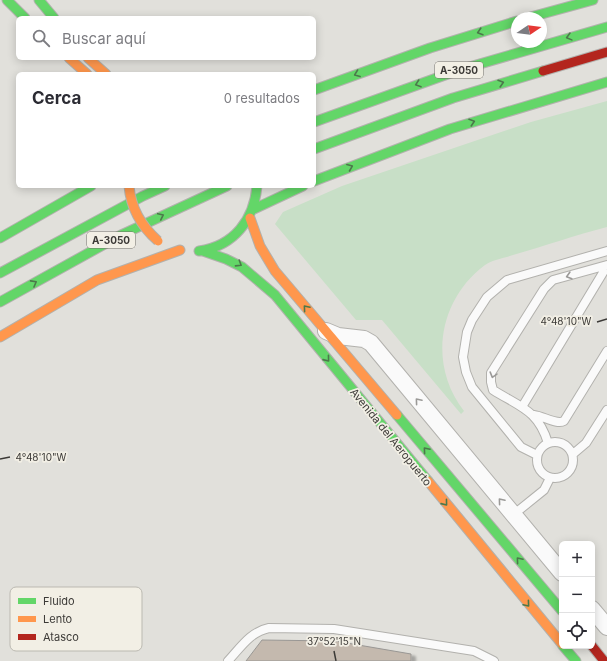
<!DOCTYPE html>
<html lang="es">
<head>
<meta charset="utf-8">
<style>
  :root { --surface:#fff; --page:#f2f2f3; --text:#2b2b33; --muted:#7c7c81; --line:#e1e1e2 }
  body { margin:0; font-family:Inter,sans-serif; background:var(--page); color:var(--text) }
  .controls { position:absolute; right:12px; bottom:12px; display:grid; overflow:hidden; border-radius:6px; box-shadow:0 2px 10px #0003 }
  .controls button { width:36px; height:36px; display:grid; place-items:center; padding:0; border:0; border-bottom:1px solid var(--line); background:var(--surface); color:var(--text); font:20px sans-serif }
  .compass { position:absolute; left:511px; top:12px; width:36px; height:36px; border-radius:50%; background:var(--surface); box-shadow:0 2px 10px #0003; rotate:77deg }
  .list { margin:0; padding:0; list-style:none }
  h2 { display:flex; justify-content:space-between; align-items:center; height:52px; margin:0; padding:0 16px; font-size:17px }
  h2 small { font-size:13px; font-weight:400; color:var(--muted) }
  .icon { flex:none; width:22px; height:22px; fill:none; stroke:currentColor; stroke-width:2; stroke-linecap:round; stroke-linejoin:round }
  .map { position:relative; flex:none; width:607px; height:661px; overflow:hidden }
  .search { position:absolute; background:var(--surface); box-shadow:0 2px 10px #0003; left:16px; top:16px; width:300px; height:44px; display:flex; align-items:center; gap:10px; box-sizing:border-box; padding:0 14px; border-radius:6px; color:var(--muted); font-size:15px }
  .panel { position:absolute; background:var(--surface); box-shadow:0 2px 10px #0003; left:16px; top:72px; width:300px; height:116px; border-radius:6px }
  .map>svg:first-child { display:block }
  .green { fill:#c8dfc7 }
  .building { fill:#c4b9ae; stroke:#999794; filter:url(#shadow) }
  .lines { fill:none; stroke-linecap:round; stroke-linejoin:round }
  .lane-casing { stroke:#b2b1ad; stroke-width:10 }
  .street-casing { stroke:#b2b1ad; stroke-width:18 }
  .fast-casing { stroke:#b2b1ad; stroke-width:11 }
  .slow-casing { stroke:#b2b1ad; stroke-width:11 }
  .jam-casing { stroke:#b2b1ad; stroke-width:11 }
  .lane { stroke:#fafafa; stroke-width:8 }
  .street { stroke:#fafafa; stroke-width:16 }
  .fast { stroke:#63d668; stroke-width:9 }
  .slow { stroke:#ff974d; stroke-width:9 }
  .jam { stroke:#b3261e; stroke-width:9 }
  .slow-bridge-casing { stroke:#b2b1ad; stroke-width:11; stroke-linecap:butt }
  .slow-bridge { stroke:#ff974d; stroke-width:9 }
  .oneway { stroke:#4c784b }
  .oneway2 { stroke:#9b9a98 }
  .ticks { fill:none; stroke:#3c3a37; stroke-width:1.5 }
  .labels { text-anchor:middle; stroke-width:3.5; stroke-linejoin:round; paint-order:stroke }
  .shield { fill:#f2efe5; stroke:#73706b; stroke-width:1 }
  .shield-label { font-size:10px; font-weight:bold; fill:#3c3a37 }
  .street-label { font-size:11px; fill:#3c3a37; stroke:#f2efe5 }
  .key { fill:#f2efe5; stroke:#bbb9b1; stroke-width:1 }
  .key-label { font-size:11px; fill:#3c3a37 }
  .ticks-label { font-size:10px; text-anchor:middle; fill:#3c3a37; stroke:#f2efe5; stroke-width:3.5; stroke-linejoin:round; paint-order:stroke }
</style>
</head>
<body>
<div class="map">
<svg width="607" height="661" viewBox="0 0 607 661">
  <defs>
    <filter id="shadow"><feDropShadow dx="4.5" dy="2.5" stdDeviation="1" flood-color="#0004"/></filter>
  </defs>
  <rect width="100%" height="100%" fill="#e1e0db"/>
  <path class="green" d="M607,101V227C575,235 545,246 513,255C505,258 492,260 485,265C438,300 428,365 464,411L461,414L382,320H356L275,224L283,212L342,186L531,122Z"/>
  <path class="building" d="M262,640L335,641L411,654V661H246Z"/>
  <g class="lines">
    <g class="lane-casing">
      <path id="lane" d="M522,407L607,266
        M534,415C543,416 557,425 564,421L607,351
        M537 460a18 18 0 1 1 36 0a18 18 0 1 1-36 0Z
        M548,443C538,410 520,407 493,390L491,382V373L544,289L553,280L607,265
        M573,454L586,443L607,410
        M537,455L521,447L472,387L466,372L463,357L467,332L472,320L487,297L507,280L607,251
        M513,515L544,490L550,478
        M228,661C241,647 250,632 269,628L334,629L474,651L494,661"/>
    </g>
    <g class="street-casing">
      <path id="street" d="M326,331L338,336L364,339L371,343L562,573
        M592,609L607,627"/>
    </g>
    <g class="fast-casing">
      <path id="fast" d="M7,0L25,18
        M39,0L54,18
        M527,18L593,0
        M314,90L430,48L517,21
        M314,122L459,70L607,27
        M314,149L453,98L543,71
        M314,181L450,129L607,82
        M254,209L303,186
        M0,238L91,186
        M199,251C234,246 254,220 257,186
        M203,251L226,259L242,267L275,295L428,481
        M0,273L143,196L165,186
        M0,302L121,235L227,186
        M397,415L562,611
        M563,646L576,661"/>
    </g>
    <g class="slow-casing">
      <path id="slow" d="M69,58L87,74
        M88,58L106,74
        M250,218L260,246L275,271L397,415
        M0,337L97,280L180,250
        M428,481L562,644"/>
    </g>
    <g class="jam-casing">
      <path id="jam" d="M543,71L607,52
        M592,646L604,661"/>
    </g>
    <use href="#lane" class="lane"/>
    <use href="#street" class="street"/>
    <use href="#fast" class="fast"/>
    <use href="#slow" class="slow"/>
    <use href="#jam" class="jam"/>
    <g class="slow-bridge-casing">
      <path id="slow-bridge" d="M129,186C131,209 141,226 158,241"/>
    </g>
    <use href="#slow-bridge" class="slow-bridge"/>
  </g>
  <defs><path id="oneway-chevron" d="M-2-3.5L2.5 0L-2 3.5" fill="none" stroke-width="1.6" stroke-linecap="round" stroke-linejoin="round"/></defs>
  <g class="oneway">
    <use href="#oneway-chevron" transform="translate(480 32) rotate(163)"/>
    <use href="#oneway-chevron" transform="translate(569 37) rotate(165)"/>
    <use href="#oneway-chevron" transform="translate(357 74) rotate(159)"/>
    <use href="#oneway-chevron" transform="translate(501 83) rotate(-17)"/>
    <use href="#oneway-chevron" transform="translate(418 84) rotate(161)"/>
    <use href="#oneway-chevron" transform="translate(472 122) rotate(-18)"/>
    <use href="#oneway-chevron" transform="translate(350 167) rotate(-22)"/>
    <use href="#oneway-chevron" transform="translate(161 216) rotate(-25)"/>
    <use href="#oneway-chevron" transform="translate(239 264) rotate(32)"/>
    <use href="#oneway-chevron" transform="translate(34 283) rotate(-29)"/>
    <use href="#oneway-chevron" transform="translate(306 308) rotate(-130)"/>
    <use href="#oneway-chevron" transform="translate(327 359) rotate(51)"/>
    <use href="#oneway-chevron" transform="translate(426 450) rotate(-130)"/>
    <use href="#oneway-chevron" transform="translate(445 503) rotate(51)"/>
    <use href="#oneway-chevron" transform="translate(519 560) rotate(-130)"/>
    <use href="#oneway-chevron" transform="translate(527 604) rotate(50)"/>
  </g>
  <g class="oneway2">
    <use href="#oneway-chevron" transform="translate(569 276) rotate(164)"/>
    <use href="#oneway-chevron" transform="translate(493 375) rotate(106)"/>
    <use href="#oneway-chevron" transform="translate(418 401) rotate(-130)"/>
    <use href="#oneway-chevron" transform="translate(501 501) rotate(-130)"/>
  </g>
  <path class="ticks" d="M597,322L607,319M0,459L10,457M334,651L336,661"/>
  <g class="labels">
    <g class="shield">
      <rect x="435" y="62" width="48" height="16" rx="3"/>
      <rect x="87" y="232" width="48" height="16" rx="3"/>
    </g>
    <g class="shield-label">
      <text x="459" y="74">A-3050</text>
      <text x="111" y="244">A-3050</text>
    </g>
    <g class="street-label">
      <text transform="translate(391 437) rotate(51)" y="4">Avenida del Aeropuerto</text>
    </g>
  </g>
  <rect x="10" y="587" width="132" height="64" rx="6" class="key"/>
  <rect x="18" y="598" width="18" height="6" fill="#63d668"/>
  <rect x="18" y="616" width="18" height="6" fill="#ff974d"/>
  <rect x="18" y="634" width="18" height="6" fill="#b3261e"/>
  <g class="key-label">
    <text x="43" y="605">Fluido</text>
    <text x="43" y="623">Lento</text>
    <text x="43" y="641">Atasco</text>
  </g>
  <g class="ticks-label">
    <text x="566" y="325">4°48'10"W</text>
    <text x="41" y="461">4°48'10"W</text>
    <text x="334" y="645">37°52'15"N</text>
  </g>
</svg>
<div class="controls">
<button>+</button>
<button>−</button>
<button><svg class="icon" aria-label="locate" viewBox="0 0 24 24"><circle cx="12" cy="12" r="6"/><path d="M12 2v4M12 18v4M2 12h4M18 12h4"/></svg></button>
</div>
<svg class="compass" viewBox="-18 -18 36 36"><path d="M0-13l5 13h-10z" fill="#e53935"/><path d="M0 13l5-13h-10z" fill="#7c7c81"/></svg>
<div class="search"><svg class="icon" aria-label="search" viewBox="0 0 24 24"><circle cx="10" cy="10" r="6"/><path d="M15 15l6 6"/></svg>Buscar aquí</div>
<section class="panel">
<h2>Cerca<small>0 resultados</small></h2>
<ul class="list">
</ul>
</section>
</div>
</body>
</html>
